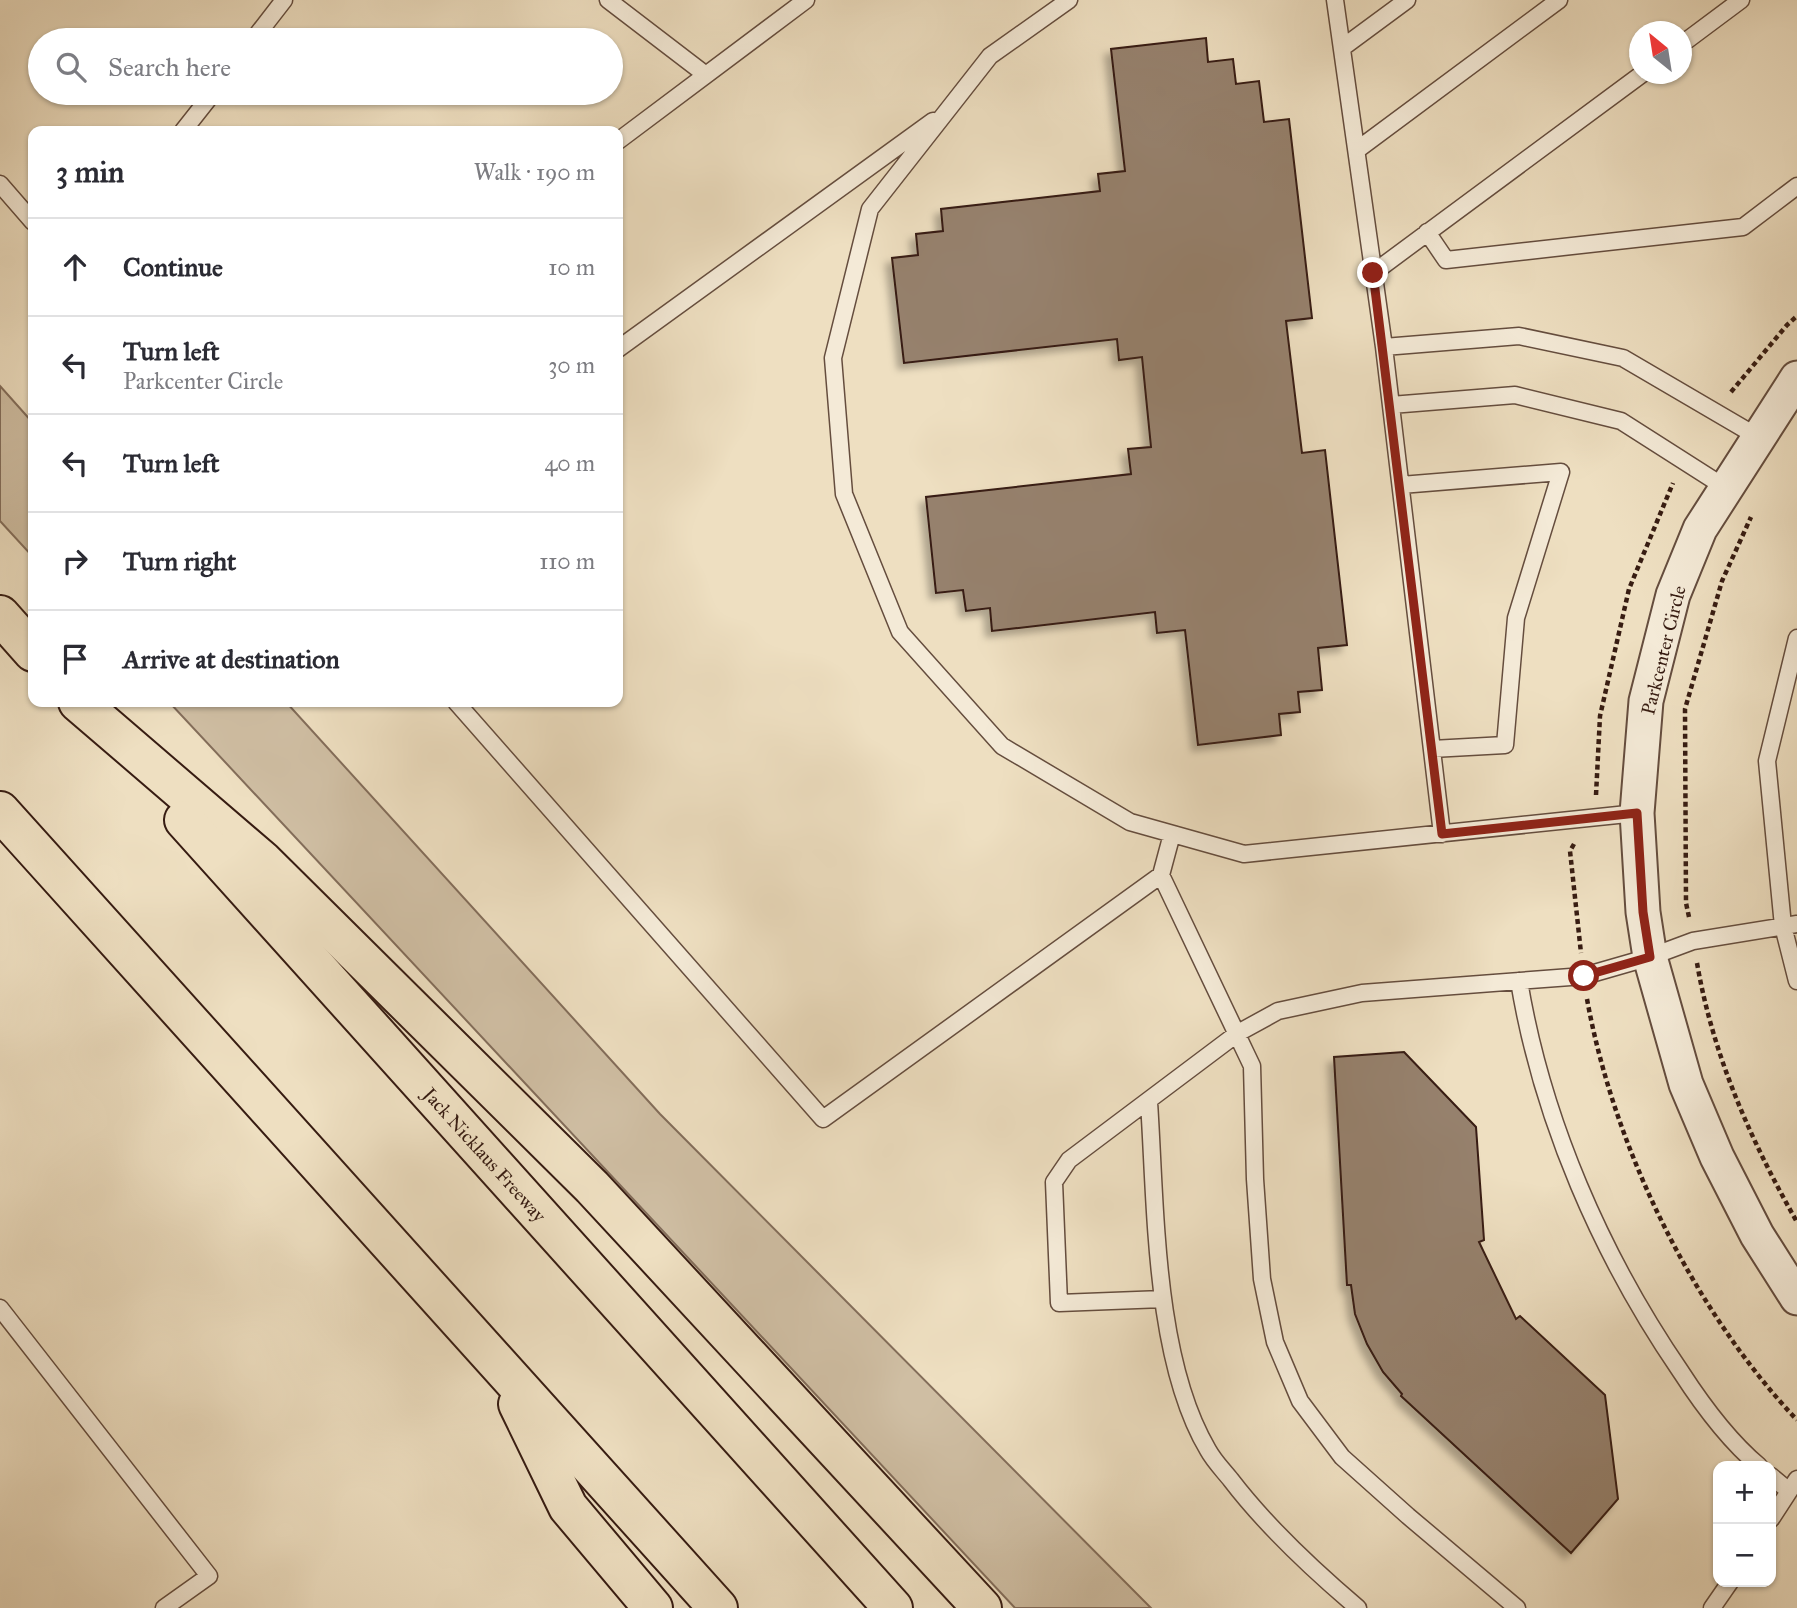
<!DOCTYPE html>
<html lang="en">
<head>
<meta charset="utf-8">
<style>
  :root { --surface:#fff; --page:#f7f7f7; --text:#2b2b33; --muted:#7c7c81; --line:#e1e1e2 }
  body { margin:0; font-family:"IM FELL Great Primer",serif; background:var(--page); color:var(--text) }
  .controls { position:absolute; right:21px; bottom:21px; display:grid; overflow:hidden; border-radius:14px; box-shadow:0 2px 5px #0004 }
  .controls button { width:63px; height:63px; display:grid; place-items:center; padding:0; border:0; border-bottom:2px solid var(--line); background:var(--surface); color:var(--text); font:35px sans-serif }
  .compass { position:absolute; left:1629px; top:21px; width:63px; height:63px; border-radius:50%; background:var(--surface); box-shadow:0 2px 5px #0004; rotate:330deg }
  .stop { position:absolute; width:21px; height:21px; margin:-16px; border:5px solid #8f2418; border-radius:50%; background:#fff }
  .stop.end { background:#8f2418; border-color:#fff; box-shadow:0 2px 7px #0008 }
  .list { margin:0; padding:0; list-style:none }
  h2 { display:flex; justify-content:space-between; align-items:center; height:91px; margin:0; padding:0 28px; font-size:30px }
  h2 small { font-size:23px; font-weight:400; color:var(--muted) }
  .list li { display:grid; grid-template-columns:46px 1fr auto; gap:21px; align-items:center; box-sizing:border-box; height:98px; padding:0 28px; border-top:2px solid var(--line) }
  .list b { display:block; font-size:26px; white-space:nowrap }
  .list p { margin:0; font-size:23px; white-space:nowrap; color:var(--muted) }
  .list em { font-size:23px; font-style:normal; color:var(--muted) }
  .icon { flex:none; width:38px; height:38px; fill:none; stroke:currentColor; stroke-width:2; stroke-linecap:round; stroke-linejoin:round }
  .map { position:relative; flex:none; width:1797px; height:1608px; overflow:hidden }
  .search { position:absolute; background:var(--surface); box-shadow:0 2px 5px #0004; left:28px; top:28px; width:595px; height:77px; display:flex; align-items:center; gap:18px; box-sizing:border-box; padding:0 24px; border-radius:38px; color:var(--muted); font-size:26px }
  .panel { position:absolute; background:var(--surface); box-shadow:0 2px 5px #0004; left:28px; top:126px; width:595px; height:581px; border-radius:14px }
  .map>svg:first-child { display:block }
  .grass { fill:#cfbea3; stroke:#836d5a; stroke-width:2 }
  .building { fill:#96816d; stroke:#371c12; stroke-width:2; filter:url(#shadow) }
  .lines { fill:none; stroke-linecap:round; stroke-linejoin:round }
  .service-casing { stroke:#654d3e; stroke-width:19 }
  .minor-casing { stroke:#654d3e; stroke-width:37 }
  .motorway-casing { stroke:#371c12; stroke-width:42 }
  .path { stroke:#371c12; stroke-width:4.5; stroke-dasharray:5 3.5; stroke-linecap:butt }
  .service { stroke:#f4ead7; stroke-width:16 }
  .minor { stroke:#f4ead7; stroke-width:33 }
  .motorway { stroke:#eedfc1; stroke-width:38 }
  .route { stroke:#8f2418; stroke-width:9 }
  .labels { text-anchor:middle; stroke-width:7; stroke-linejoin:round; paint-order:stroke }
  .street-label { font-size:19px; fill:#371c12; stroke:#f4ead7 }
</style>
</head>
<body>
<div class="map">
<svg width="1797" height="1608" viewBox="0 0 1797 1608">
  <defs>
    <filter id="shadow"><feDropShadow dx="-6" dy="6" stdDeviation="3.5" flood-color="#0004"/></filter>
  </defs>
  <rect width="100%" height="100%" fill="#eedfc1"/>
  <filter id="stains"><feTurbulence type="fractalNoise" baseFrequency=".00286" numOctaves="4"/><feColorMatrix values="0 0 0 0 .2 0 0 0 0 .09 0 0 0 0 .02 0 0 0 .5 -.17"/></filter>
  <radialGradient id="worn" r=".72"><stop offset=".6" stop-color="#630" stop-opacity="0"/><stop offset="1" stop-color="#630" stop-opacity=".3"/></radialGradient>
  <path class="grass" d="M0,386L33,423V557L0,521Z
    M169,702H286L660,1114L1151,1608H1015Z"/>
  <path class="building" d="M1206,38L1208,62L1233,59L1236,84L1259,81L1264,122L1289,119L1312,318L1286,321L1302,453L1325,450L1347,645L1318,648L1322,690L1298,692L1300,712L1279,714L1281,735L1198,745L1185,630L1157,633L1155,612L992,631L990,608L966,611L963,590L936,593L926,497L1131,474L1128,449L1151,447L1142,357L1119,360L1117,339L904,363L892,258L918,255L916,234L943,231L941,209L1100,191L1098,174L1125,171L1111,49Z
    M1404,1052L1476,1127L1484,1240L1479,1242L1516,1319L1520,1316L1605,1395L1618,1499L1571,1553L1401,1396L1402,1394L1383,1372L1367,1344L1355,1314L1351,1285H1347L1334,1057Z"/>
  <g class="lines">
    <g class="service-casing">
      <path id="service" d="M608,0L706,75
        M1069,0L990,56L870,209L833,358L844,494L900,632L1002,746L1130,822L1244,854L1637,813
        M1335,0L1384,347L1442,834
        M253,40L284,0
        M1682,44L1741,0
        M1342,48L1407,0
        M183,131L213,93
        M618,141L806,0
        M1357,150L1559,0
        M0,184L33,222
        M1427,232L1446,260L1743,227L1797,186
        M1373,273L1642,74
        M1384,347L1519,336L1623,358L1758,437
        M618,349L933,121
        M1391,405L1515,395L1621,421L1726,488
        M1401,485L1561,472L1516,618L1505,745L1432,749
        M1797,638L1767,761L1783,926L1797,981
        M456,702L823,1119L1161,875L1172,834
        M1161,875L1252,1066L1255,1179L1262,1279L1275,1342L1300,1401L1342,1457L1408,1516L1517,1608
        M1519,981C1542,1120 1602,1257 1681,1372C1703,1406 1728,1440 1759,1466
        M1149,1102C1156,1207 1154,1359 1208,1450C1214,1461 1223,1470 1231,1480C1267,1527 1312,1569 1358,1608
        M1163,1299L1059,1303L1054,1182L1069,1160L1238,1033L1278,1011L1362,993L1584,976L1650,957L1693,941L1797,924
        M0,1308L209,1576L164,1608
        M1771,1476L1789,1491
        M1771,1519L1797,1479
        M1712,1608L1730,1582"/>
    </g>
    <g class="minor-casing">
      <path id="minor" d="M1797,378L1700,529L1673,595L1646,701L1637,813L1643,912L1650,957L1686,1084L1717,1157L1757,1235L1797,1298"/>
    </g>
    <g class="motorway-casing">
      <g id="motorway">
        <path d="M0,615L33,652"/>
        <path d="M78,702L263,861L592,1187L982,1608"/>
        <path d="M0,811L718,1608"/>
        <path id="s1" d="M184,820L893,1608"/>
        <path d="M518,1404L568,1507L653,1608"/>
      </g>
    </g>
    <path class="path" d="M1731,392L1787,325L1797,316
      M1596,795L1600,716L1629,589L1673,483
      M1574,844L1570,851L1581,953
      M1689,917L1686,903L1685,709L1722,581L1751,517
      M1697,963C1713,1056 1751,1141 1797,1222
      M1587,999C1614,1148 1693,1310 1797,1420"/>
    <use href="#service" class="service"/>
    <use href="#minor" class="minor"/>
    <use href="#motorway" class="motorway"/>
  </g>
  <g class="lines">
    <path class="route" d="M1373,273L1442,834L1637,813L1643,912L1650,957L1584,976"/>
  </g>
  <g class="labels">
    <g class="street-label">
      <text transform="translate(1663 650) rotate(-76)" y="7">Parkcenter Circle</text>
      <text dy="7" stroke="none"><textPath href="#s1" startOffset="450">Jack Nicklaus Freeway</textPath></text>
    </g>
  </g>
  <rect width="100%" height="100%" filter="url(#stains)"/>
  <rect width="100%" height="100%" fill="url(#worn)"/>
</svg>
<div class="controls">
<button>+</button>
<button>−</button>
</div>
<svg class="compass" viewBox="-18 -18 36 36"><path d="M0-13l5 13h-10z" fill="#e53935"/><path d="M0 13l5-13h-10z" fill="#7c7c81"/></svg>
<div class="stop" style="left:1584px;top:976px"></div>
<div class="stop end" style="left:1373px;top:273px"></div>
<div class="search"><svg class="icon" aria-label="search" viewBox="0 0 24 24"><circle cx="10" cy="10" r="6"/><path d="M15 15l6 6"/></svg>Search here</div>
<section class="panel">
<h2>3 min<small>Walk · 190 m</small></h2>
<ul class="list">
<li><svg class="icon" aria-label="ahead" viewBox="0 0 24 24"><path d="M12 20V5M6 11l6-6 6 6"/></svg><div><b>Continue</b></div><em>10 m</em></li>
<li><svg class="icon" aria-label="left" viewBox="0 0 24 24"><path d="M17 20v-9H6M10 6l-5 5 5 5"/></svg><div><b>Turn left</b><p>Parkcenter Circle</p></div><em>30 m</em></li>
<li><svg class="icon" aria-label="left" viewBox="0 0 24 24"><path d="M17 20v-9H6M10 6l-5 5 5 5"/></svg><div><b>Turn left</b></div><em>40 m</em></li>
<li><svg class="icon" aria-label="right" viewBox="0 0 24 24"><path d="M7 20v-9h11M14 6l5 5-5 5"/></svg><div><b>Turn right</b></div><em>110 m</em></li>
<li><svg class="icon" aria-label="arrive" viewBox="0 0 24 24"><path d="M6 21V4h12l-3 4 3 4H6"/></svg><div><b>Arrive at destination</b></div></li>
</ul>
</section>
</div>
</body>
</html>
